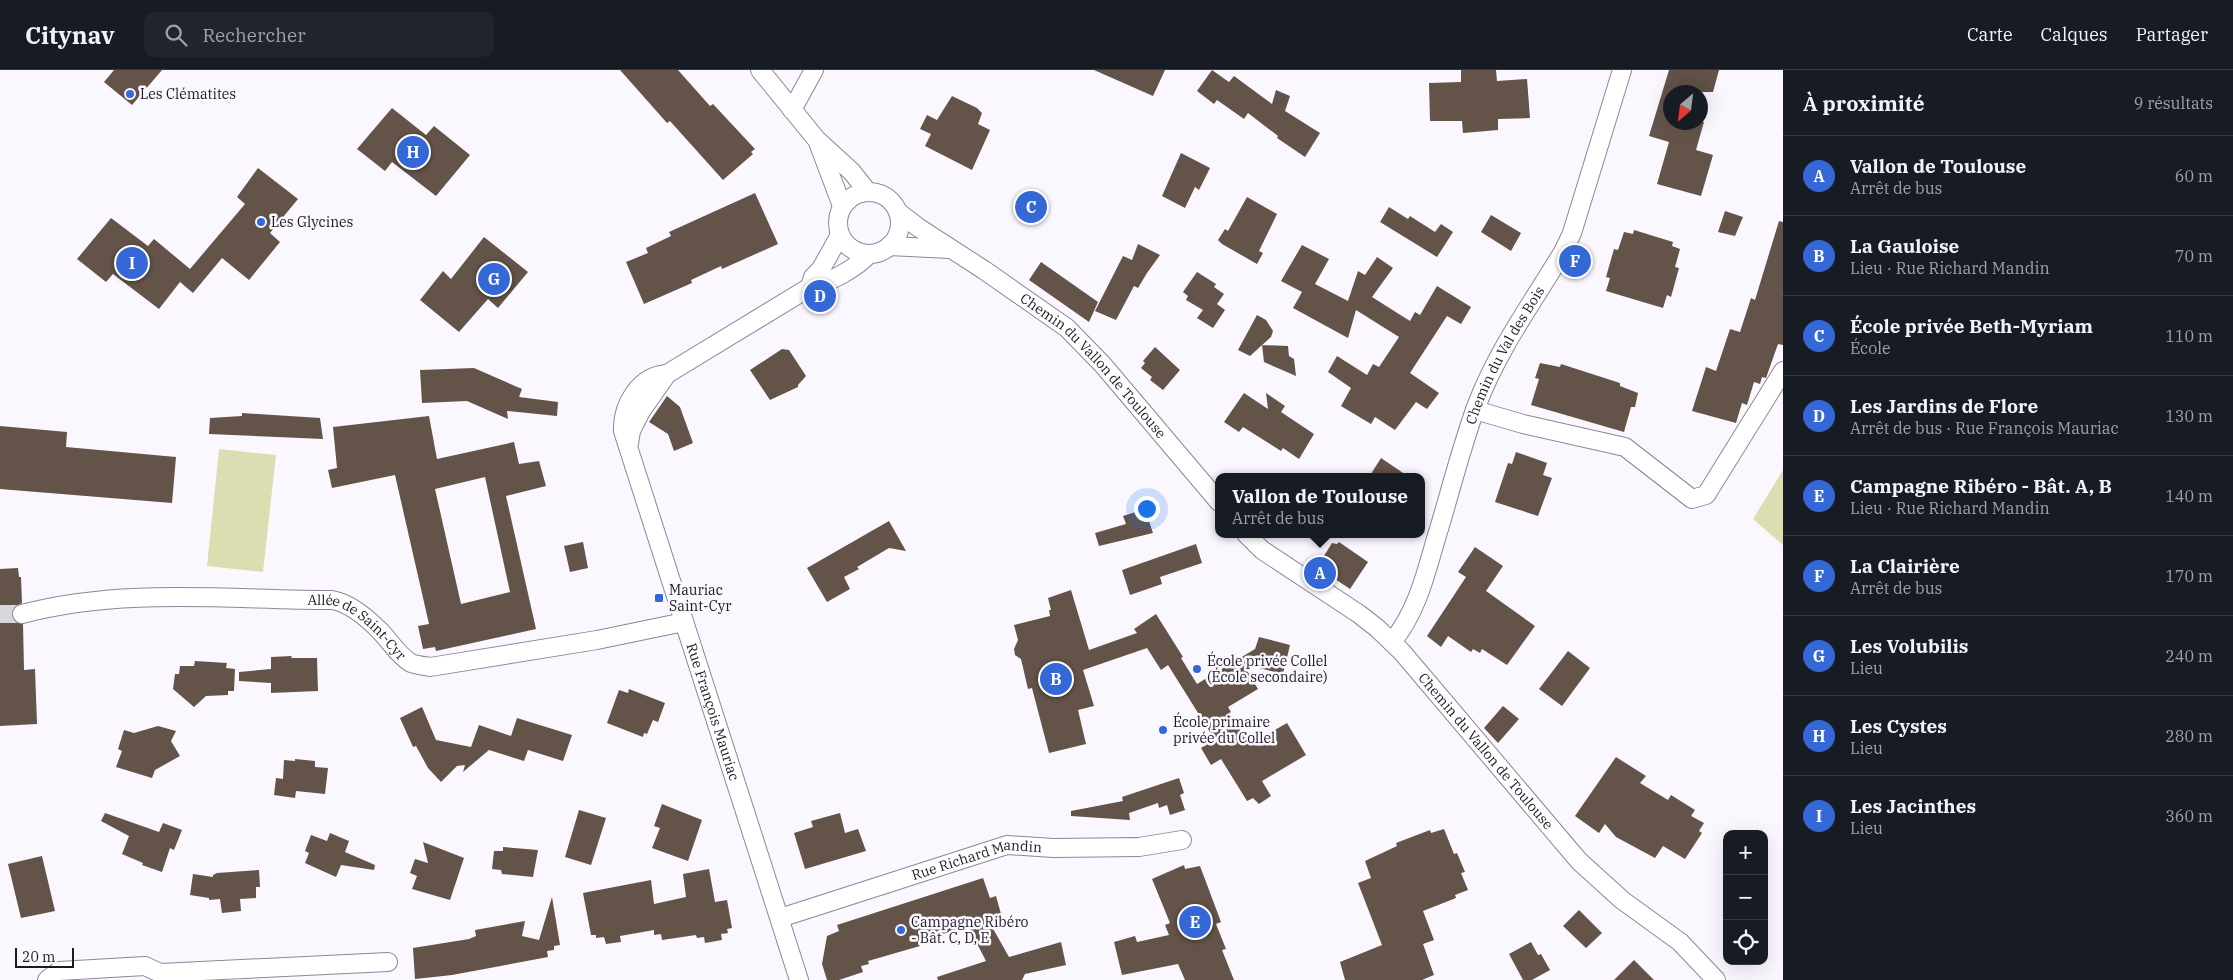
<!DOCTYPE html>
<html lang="fr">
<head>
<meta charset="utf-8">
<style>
  :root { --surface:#171b24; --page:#20242c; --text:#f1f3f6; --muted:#9ea1a6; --line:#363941; --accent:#3468d7 }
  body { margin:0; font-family:"IBM Plex Serif",serif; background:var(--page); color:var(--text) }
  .controls { position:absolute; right:15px; bottom:15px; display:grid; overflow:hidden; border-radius:10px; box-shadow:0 5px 20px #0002 }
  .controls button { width:45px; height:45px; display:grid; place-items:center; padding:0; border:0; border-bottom:1px solid var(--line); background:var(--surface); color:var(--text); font:25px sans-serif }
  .compass { position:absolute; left:1663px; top:15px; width:45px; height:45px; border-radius:50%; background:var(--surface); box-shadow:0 5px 20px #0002; rotate:208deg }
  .scale { position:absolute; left:15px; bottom:12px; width:59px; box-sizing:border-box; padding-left:5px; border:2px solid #1d1a21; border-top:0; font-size:14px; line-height:18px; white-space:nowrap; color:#1d1a21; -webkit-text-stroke:4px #faf7ff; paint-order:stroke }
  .you { position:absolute; left:1146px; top:438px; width:18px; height:18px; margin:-12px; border:4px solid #fff; border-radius:50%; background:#1a73e8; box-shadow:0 0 0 8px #1a73e833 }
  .badge { display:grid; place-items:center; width:32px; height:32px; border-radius:50%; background:var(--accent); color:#fff; font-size:16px; font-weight:700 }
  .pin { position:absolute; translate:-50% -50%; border:2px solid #fff; box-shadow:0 1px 5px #0006 }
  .popup { position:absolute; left:1215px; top:403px; width:210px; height:65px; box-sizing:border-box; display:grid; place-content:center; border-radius:10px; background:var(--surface); filter:drop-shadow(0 1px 4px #0005); font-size:16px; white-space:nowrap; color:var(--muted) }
  .popup b { font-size:19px; color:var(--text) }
  .popup::after { content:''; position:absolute; left:50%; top:100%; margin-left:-10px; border:10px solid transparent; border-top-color:var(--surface) }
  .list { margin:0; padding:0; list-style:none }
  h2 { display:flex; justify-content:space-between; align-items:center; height:65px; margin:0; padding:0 20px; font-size:21px }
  h2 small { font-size:16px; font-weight:400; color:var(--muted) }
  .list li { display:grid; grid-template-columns:32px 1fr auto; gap:15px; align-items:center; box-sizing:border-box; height:80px; padding:0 20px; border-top:1px solid var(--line) }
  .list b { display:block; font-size:19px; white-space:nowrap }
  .list p { margin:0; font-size:16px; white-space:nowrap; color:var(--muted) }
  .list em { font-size:16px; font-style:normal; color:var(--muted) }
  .icon { flex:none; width:28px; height:28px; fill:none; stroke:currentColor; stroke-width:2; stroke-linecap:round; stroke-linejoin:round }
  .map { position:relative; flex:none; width:1783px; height:910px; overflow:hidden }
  header { display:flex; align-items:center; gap:30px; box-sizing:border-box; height:70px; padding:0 25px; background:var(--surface); border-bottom:1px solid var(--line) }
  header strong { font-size:24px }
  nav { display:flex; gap:28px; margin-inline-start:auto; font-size:18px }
  .search { width:350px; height:45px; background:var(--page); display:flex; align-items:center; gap:12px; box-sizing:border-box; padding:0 18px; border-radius:10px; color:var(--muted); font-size:19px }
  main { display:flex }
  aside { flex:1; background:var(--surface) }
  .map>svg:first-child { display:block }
  .green { fill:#dcdeb1 }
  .building { fill:#635348; fill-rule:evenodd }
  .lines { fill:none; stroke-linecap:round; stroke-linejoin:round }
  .minor-tunnel { stroke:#d9d6de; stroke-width:18; stroke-dasharray:18 9; stroke-linecap:butt }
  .minor-casing { stroke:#8d8698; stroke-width:20 }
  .minor { stroke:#fff; stroke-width:18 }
  .poi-dot { fill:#3468d7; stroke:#faf7ff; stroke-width:2 }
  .labels { text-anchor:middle; stroke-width:5; stroke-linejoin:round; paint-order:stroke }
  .poi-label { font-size:14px; fill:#1d1a21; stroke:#faf7ff; text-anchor:start }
  .street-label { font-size:14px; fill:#1d1a21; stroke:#faf7ff }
</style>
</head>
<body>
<header>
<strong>Citynav</strong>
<div class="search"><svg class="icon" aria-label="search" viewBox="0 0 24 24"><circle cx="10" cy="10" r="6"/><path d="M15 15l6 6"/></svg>Rechercher</div>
<nav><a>Carte</a><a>Calques</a><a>Partager</a></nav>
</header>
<main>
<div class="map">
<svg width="1783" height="910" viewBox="0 0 1783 910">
  <rect width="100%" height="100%" fill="#faf7ff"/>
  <path class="green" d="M219,379L276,385L263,502L207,496Z
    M1783,400V475L1753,449Z"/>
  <path class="building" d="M114,0H162L132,35L104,12Z
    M620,0H678L710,36L713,34L755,79L751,82L753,84L723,110L670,51L667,53Z
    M1094,0H1165L1153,26Z
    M1212,0L1229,12L1234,6L1272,34L1276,20L1290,26L1285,41L1320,63L1305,87L1277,68L1278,66L1248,43L1244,49L1217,30L1214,34L1197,21Z
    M1461,0H1496L1497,11L1527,9L1530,48L1498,49V60L1463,63L1462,51H1430L1429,13L1461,12Z
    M1669,0H1719L1713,22H1670V52H1704L1696,80L1713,85L1701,126L1657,114L1669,72L1649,66Z
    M952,26L977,38L982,43L978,54L990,60L972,100L925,76L931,64L920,59L927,45L937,50Z
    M392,38L426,65L434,56L470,85L436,126L392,92L385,101L357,79Z
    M1181,83L1210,98L1199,120L1195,117L1185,138L1162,126Z
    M258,98L298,129L270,163L280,172L249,210L222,188L193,223L180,212L159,239L113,204L106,212L77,189L111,148L148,176L154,169L190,199L245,134L237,127Z
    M755,123L778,174L722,199L721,196L691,210L692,213L644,234L626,192L648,183L646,178L671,166L669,162Z
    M1247,127L1277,144L1259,181L1263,183L1257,194L1222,174L1218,170L1225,159L1228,161Z
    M1389,137L1408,149L1410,146L1435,162L1441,154L1453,162L1437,187L1380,152Z
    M1725,141L1743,147L1735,166L1718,162Z
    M1491,145L1521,163L1511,181L1481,162Z
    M1779,151L1783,152V275L1778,274L1766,308L1762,307L1760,314L1754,312L1747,335L1742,333L1736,353L1692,341L1706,297L1716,301L1730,259L1740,262L1751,228L1755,230Z
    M1634,160L1673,172L1672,176L1680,179L1675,197L1679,198L1671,227L1667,225L1663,238L1606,221L1610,208L1606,207L1614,179L1618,180L1624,162L1633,164Z
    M484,167L528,202L498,238L488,229L459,262L420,230L443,201L451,209Z
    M1138,174L1160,185L1147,203L1138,218L1134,216L1116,250L1095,241L1123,186L1132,190Z
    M1302,175L1329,189L1315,214L1348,231L1358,201L1365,205L1377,187L1393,198L1372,227L1410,251L1415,242L1420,245L1437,216L1471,237L1461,254L1447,246L1410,303L1439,323L1427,339L1416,332L1395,360L1375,347L1371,354L1341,336L1351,318L1328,302L1337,286L1367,305L1373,294L1379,297L1399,267L1356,240L1348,268L1293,238L1302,222L1281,211Z
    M1041,192L1098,232L1089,252L1029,210Z
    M1197,202L1216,214L1214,217L1224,224L1217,234L1225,240L1213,258L1197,248L1203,240L1186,230L1188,226L1183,222Z
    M1257,245L1266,250L1273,261L1271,267L1250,286L1238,280Z
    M1262,275L1288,276L1289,286L1294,289L1296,306L1264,292Z
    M1155,277L1180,300L1163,320L1150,310L1152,307L1141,298L1145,293L1143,291Z
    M782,279L789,280L806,306L798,315V317L770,330L750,300Z
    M1540,293L1560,297L1561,294L1620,313V316L1638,323L1635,337H1631L1624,362L1531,335L1539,309L1535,308Z
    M474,298L522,319L519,327L558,332L557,346L507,341L508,349L467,331L422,333L420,300Z
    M1244,323L1268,339L1266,323L1285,336L1281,342L1314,364L1299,389L1283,378L1281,381L1243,357L1239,362L1224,352Z
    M667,326L680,337L693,373L674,381L668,364L649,352Z
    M242,343L320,348L323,369L209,364L210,348L242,346Z
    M429,346L437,389L514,372L519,394L539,391L546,416L506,426L536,559L436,581L435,577L423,579L418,556L429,554L395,405L332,418L328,400L337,398L333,357ZM485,407L510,522L461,534L435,419Z
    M0,356L67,362L66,377L176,387L172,433L0,419Z
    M1516,382L1547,393L1543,405L1552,408L1538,446L1495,432L1508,393L1512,394Z
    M1381,388L1409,407H1369Z
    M1145,439L1153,463L1099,476L1095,463L1126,454L1123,446Z
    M889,451L906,481L889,478L857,497L859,499L844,507L850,519L827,532L807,498Z
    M583,472L588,498L570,502L564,476Z
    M1339,472L1368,492L1350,519L1317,497L1332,473L1337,474Z
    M1196,474L1202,493L1160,507L1162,514L1130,525L1122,500Z
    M1475,477L1503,496L1486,521L1535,556L1507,595L1482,579L1480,583L1473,579L1471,582L1448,566L1441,577L1427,566L1466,507L1458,502Z
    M18,498L19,507H21L22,533L15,537L12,546L15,551L23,554L24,600L35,599L37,654L0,656V499Z
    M1071,520L1089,580L1137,563L1134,559L1156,544L1183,587L1181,588L1197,614L1255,579L1259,567L1290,575L1283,604L1243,594L1258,619L1228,637L1231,642L1229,643L1250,674L1287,653L1306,685L1262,711L1271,726L1259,734L1253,728L1247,731L1221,689L1211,695L1201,678L1215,670L1168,595L1161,600L1147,578L1083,600L1094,636L1078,640L1086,674L1049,683L1032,618L1028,619L1021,589L1015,585L1014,579L1018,570L1014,555L1050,546L1049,540H1051L1048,528Z
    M1568,581L1590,598L1562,636L1539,619Z
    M292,586L291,588H317L318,621L271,623V613L239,611V602L271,599V587Z
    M195,591L227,593L226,598L235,599L234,621H228V625L206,626L194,637L173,619L175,604H179L180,596H194Z
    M629,619L665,633L658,652L653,650L647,664L644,663L643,667L607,653L619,620L628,623Z
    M1503,636L1519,649L1498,673L1484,658Z
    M422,637L436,670L471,677L479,655L511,666L517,648L572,665L563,691L528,680L524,691L489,680L463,702L465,695L457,696L441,712L428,698L416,676L413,677L400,648Z
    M158,656L176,661L171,671L180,686L155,700L152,708L116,697L122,681L118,679L124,660L134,663Z
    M1616,687L1646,706L1640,713L1668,730L1671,725L1695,740L1691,746L1704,753L1699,761L1702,763L1685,789L1663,776L1655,788L1616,767L1605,754L1599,763L1575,746Z
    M295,689L315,691V697L328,698L325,724L296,721L295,728L274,725L276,708L283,709L284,690L295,691Z
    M1179,708L1184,723L1180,725L1185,740L1170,745L1167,735L1159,738L1158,733L1129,743L1130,750L1071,746V741L1123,731L1122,727Z
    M662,734L702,750L688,791L652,778L660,758L654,756Z
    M579,740L606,748L591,795L565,787Z
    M105,743L159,762L163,753L182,760L174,780L170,778L162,802L142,795L143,793L122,784L129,766L101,751Z
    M840,743L845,763L858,759L866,781L805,799L794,763L813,757L811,751Z
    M1444,759L1454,784L1457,783L1465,802L1461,803L1468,820L1455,825L1456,828L1423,841L1434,870L1423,874L1434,905L1422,910H1345L1340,892L1382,875L1358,813L1371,808L1365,791L1397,776L1396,773L1430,760L1431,763Z
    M330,763L349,771L345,782L375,795L374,800L341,795L336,807L305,793L309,783L305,781L311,765L327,771Z
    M423,772L464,788L450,830L412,819L417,806L410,803L415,789L428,793Z
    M503,777L538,780L533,807L502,804L501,800L492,799L494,781H503Z
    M42,786L55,841L21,848L8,794Z
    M1184,795L1185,799L1200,796L1221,852L1216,854L1226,879L1222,880L1234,910H1185L1178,894L1122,905L1114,872L1135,866L1137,872L1169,865L1165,855L1170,853L1152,809Z
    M709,799L715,832L727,830L732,858L727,859L728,863L721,864L722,870L705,873L704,867L697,868L696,865L662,870L661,864L654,865V860L620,866L621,872L606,874L604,867L596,868V865H591L583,823L651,810L654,834L686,827L683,804Z
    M259,800L260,817H256V828L240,829L241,841L222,843L220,829L209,830V828L190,825L193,804L213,807V805L217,803Z
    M983,808L990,828L996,826L1001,844L987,848L1009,887L1061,872L1066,895L1025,904L1022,910H938L937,907L986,891L969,858L952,864V861L918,872L920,876L868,891L869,894L861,896L863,902L839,910H827L822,894L827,866L839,861L837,855Z
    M552,827L560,875L554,876V880L547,881L548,887L452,905L415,909L413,878L469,869L476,866L475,860L525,851L522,866L539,870Z
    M1579,840L1602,863L1586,878L1563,856Z
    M1531,872L1538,885L1541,884L1550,900L1532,910H1523L1509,884Z
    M1634,890L1654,910H1614Z"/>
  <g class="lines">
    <path class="minor-tunnel" d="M0,544H22"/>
    <g class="minor-casing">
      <g id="minor">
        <path d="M760,0L817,70L852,102L867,121"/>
        <path d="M792,40L814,0"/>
        <path d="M819,75L842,136"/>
        <circle cx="869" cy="153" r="31"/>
        <path id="s1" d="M898,142L919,158L984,200L1067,258L1103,295L1219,432"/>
        <path d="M889,176L950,179"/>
        <path d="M810,217L813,207L821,199L840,165"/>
        <path id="s2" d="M667,304C639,306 622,335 623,361L799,910"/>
        <path d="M1475,340L1523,354L1625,377L1692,429L1706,425L1783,301"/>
        <path d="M629,373L631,361L641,341L667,304L810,217C826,215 858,197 869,184"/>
        <path id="s3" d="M1246,464L1262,480L1359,544L1377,558L1402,582L1579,791L1622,830L1680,872L1716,910"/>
        <path id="s4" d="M22,544C123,517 230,530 332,530C349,533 366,547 378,559C389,569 397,585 411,593C416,595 424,596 430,597L597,570L684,552"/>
        <path id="s5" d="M1392,572C1416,543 1425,507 1435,472C1449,427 1460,381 1476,337C1497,281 1532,233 1563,182L1572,163L1622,0"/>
        <path id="s6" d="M780,848L1007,775L1053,778L1139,777L1182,770"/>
        <path d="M47,910L59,901L145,896L160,903L388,892"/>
      </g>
    </g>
    <use href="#minor" class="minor"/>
  </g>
  <g class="poi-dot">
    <circle cx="130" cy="24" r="5"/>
    <circle cx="261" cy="152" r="5"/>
    <rect x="654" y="523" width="10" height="10" rx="2.5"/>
    <circle cx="1197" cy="599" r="5"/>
    <circle cx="1163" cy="660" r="5"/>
    <circle cx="901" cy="860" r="5"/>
  </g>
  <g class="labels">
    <g class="poi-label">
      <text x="140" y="29">Les Clématites</text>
      <text x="271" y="157">Les Glycines</text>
      <text x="669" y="525">Mauriac<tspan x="669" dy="16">Saint-Cyr</tspan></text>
      <text x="1207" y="596">École privée Collel<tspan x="1207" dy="16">(École secondaire)</tspan></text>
      <text x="1173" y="657">École primaire<tspan x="1173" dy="16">privée du Collel</tspan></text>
      <text x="911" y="857">Campagne Ribéro<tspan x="911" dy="16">- Bât. C, D, E</tspan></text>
    </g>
    <g class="street-label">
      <text dy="5" stroke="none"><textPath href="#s5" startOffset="310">Chemin du Val des Bois</textPath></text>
      <text dy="5" stroke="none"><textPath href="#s1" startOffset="250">Chemin du Vallon de Toulouse</textPath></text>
      <text dy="5" stroke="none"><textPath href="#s4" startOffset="346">Allée de Saint-Cyr</textPath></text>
      <text dy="5" stroke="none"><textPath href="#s2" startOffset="374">Rue François Mauriac</textPath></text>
      <text dy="5" stroke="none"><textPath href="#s3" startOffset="326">Chemin du Vallon de Toulouse</textPath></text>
      <text dy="5" stroke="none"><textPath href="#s6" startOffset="206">Rue Richard Mandin</textPath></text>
    </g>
  </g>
</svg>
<div class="controls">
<button>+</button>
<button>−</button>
<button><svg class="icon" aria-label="locate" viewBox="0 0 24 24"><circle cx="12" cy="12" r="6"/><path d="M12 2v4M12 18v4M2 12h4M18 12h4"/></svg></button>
</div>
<svg class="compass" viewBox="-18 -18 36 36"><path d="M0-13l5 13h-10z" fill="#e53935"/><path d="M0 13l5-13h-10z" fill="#9ea1a6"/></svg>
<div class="scale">20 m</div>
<div class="you"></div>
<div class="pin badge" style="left:1320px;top:503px">A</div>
<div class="popup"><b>Vallon de Toulouse</b>Arrêt de bus</div>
<div class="pin badge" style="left:1056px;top:609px">B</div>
<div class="pin badge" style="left:1031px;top:137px">C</div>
<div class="pin badge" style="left:820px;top:226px">D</div>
<div class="pin badge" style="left:1195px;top:852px">E</div>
<div class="pin badge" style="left:1575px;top:191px">F</div>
<div class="pin badge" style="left:494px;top:209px">G</div>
<div class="pin badge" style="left:413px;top:82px">H</div>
<div class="pin badge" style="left:132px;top:193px">I</div>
</div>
<aside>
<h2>À proximité<small>9 résultats</small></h2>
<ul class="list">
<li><span class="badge">A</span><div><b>Vallon de Toulouse</b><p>Arrêt de bus</p></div><em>60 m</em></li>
<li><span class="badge">B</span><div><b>La Gauloise</b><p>Lieu · Rue Richard Mandin</p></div><em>70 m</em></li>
<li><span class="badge">C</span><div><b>École privée Beth-Myriam</b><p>École</p></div><em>110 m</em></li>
<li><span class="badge">D</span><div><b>Les Jardins de Flore</b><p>Arrêt de bus · Rue François Mauriac</p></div><em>130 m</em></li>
<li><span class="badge">E</span><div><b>Campagne Ribéro - Bât. A, B</b><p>Lieu · Rue Richard Mandin</p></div><em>140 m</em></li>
<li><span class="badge">F</span><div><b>La Clairière</b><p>Arrêt de bus</p></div><em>170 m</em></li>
<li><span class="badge">G</span><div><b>Les Volubilis</b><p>Lieu</p></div><em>240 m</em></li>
<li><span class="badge">H</span><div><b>Les Cystes</b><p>Lieu</p></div><em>280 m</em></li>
<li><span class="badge">I</span><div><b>Les Jacinthes</b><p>Lieu</p></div><em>360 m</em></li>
</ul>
</aside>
</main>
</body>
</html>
